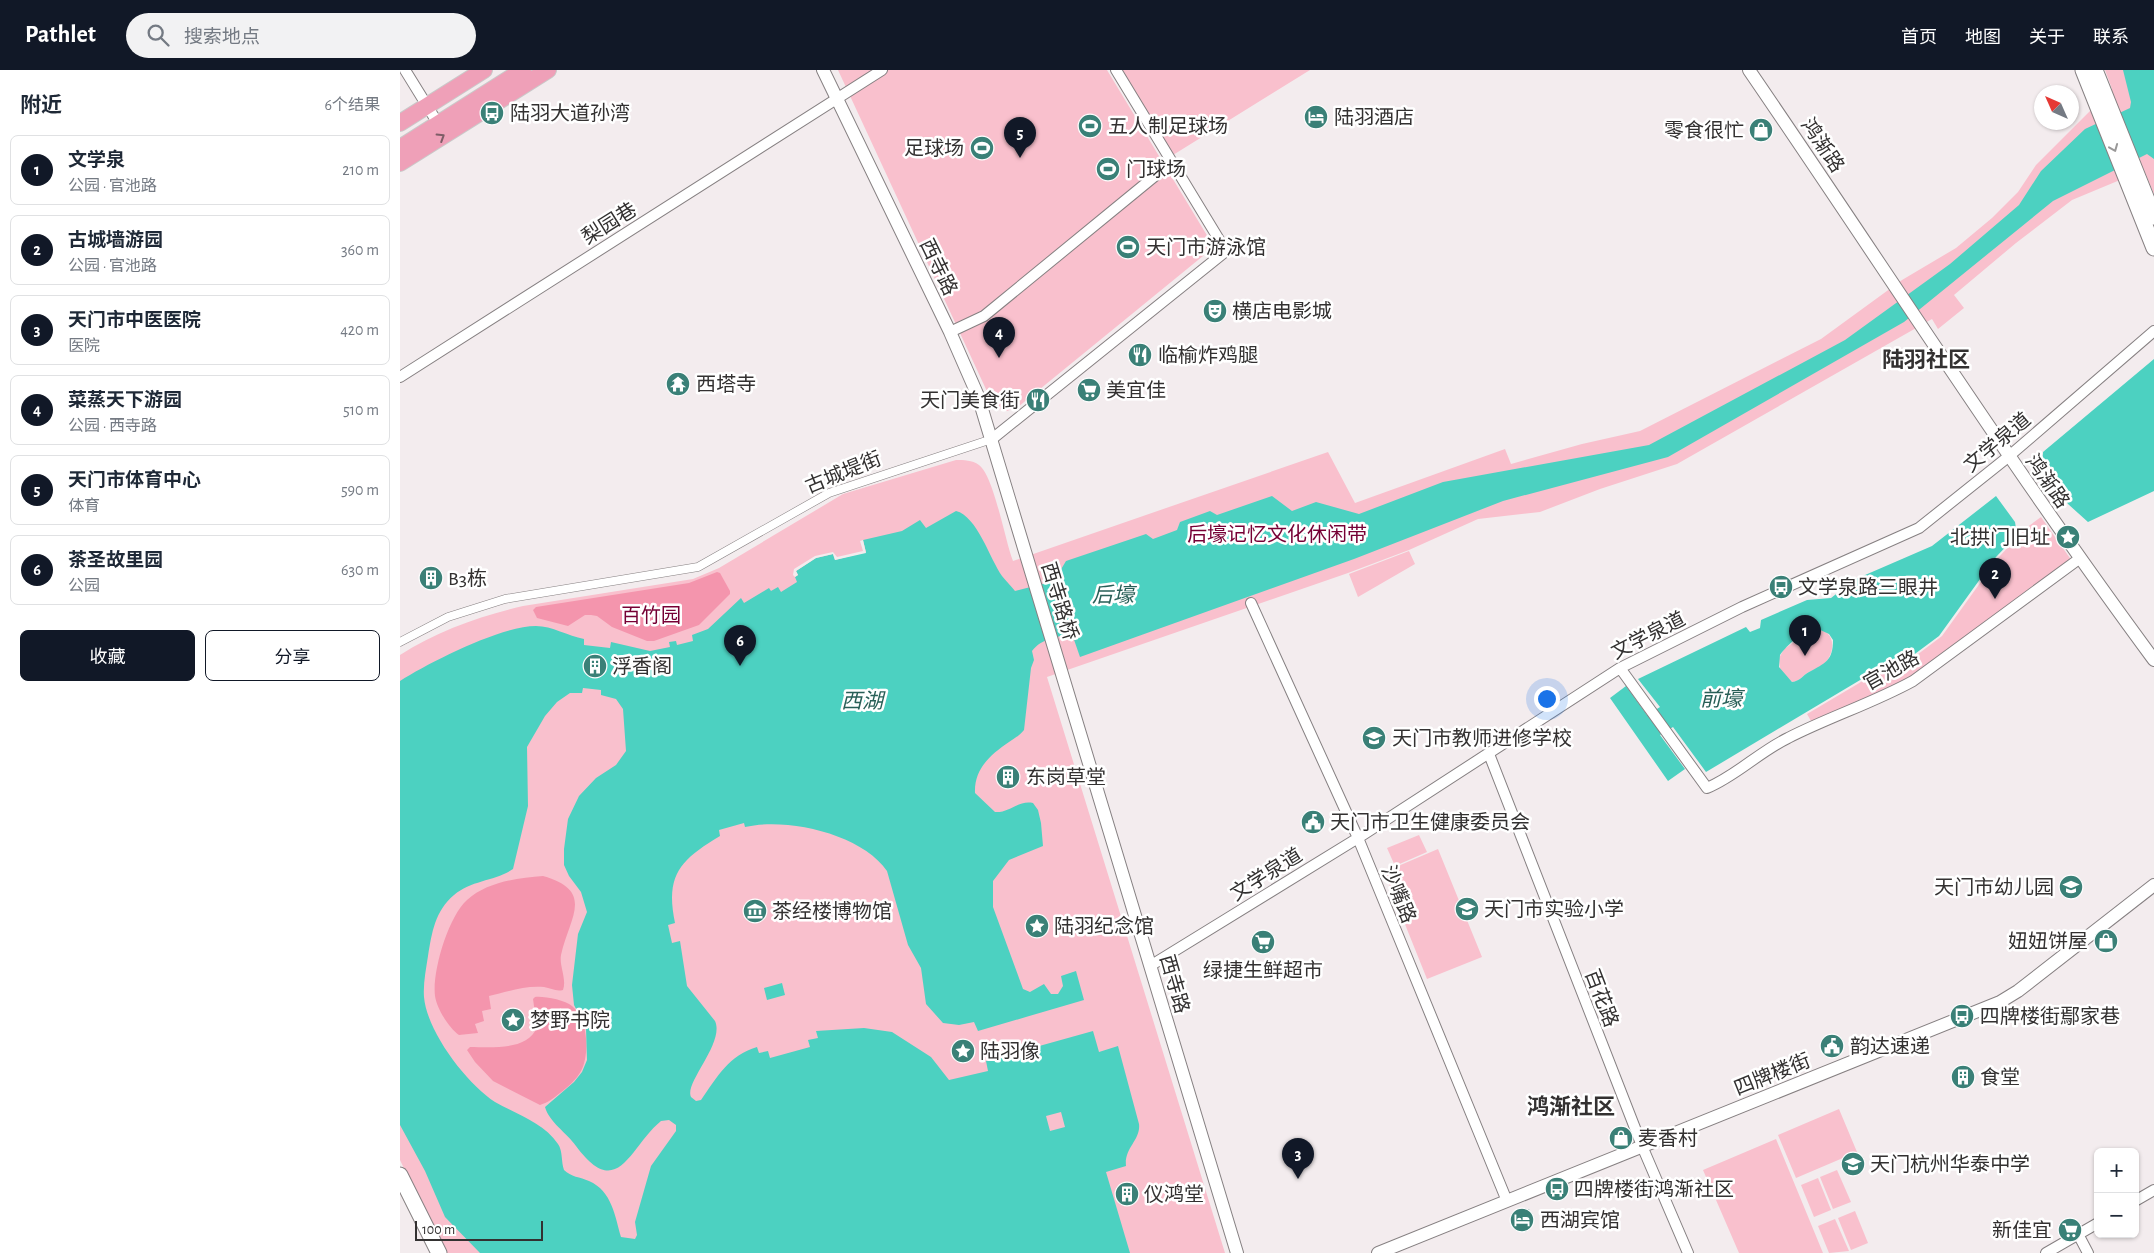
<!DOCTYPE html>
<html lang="zh">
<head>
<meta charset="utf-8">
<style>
  :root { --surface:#fff; --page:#f2f2f3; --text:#1f2937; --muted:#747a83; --line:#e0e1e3; --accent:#111827 }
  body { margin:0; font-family:"Alegreya Sans","Noto Sans SC",sans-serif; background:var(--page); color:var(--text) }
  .controls { position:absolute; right:15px; bottom:15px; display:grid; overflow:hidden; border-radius:8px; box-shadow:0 1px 4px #0004 }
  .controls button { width:45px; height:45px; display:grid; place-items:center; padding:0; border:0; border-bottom:1px solid var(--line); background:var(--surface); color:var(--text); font:25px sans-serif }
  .compass { position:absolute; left:1634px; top:15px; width:45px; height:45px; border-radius:50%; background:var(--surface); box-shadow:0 1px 4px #0004; rotate:315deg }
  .scale { position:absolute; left:15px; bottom:12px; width:128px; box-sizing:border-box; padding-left:5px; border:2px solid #333131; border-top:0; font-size:14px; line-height:18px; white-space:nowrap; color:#333131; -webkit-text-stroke:4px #fff; paint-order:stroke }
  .you { position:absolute; left:1146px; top:628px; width:18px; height:18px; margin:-12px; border:4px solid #fff; border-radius:50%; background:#1a73e8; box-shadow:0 0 0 8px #1a73e833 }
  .badge { display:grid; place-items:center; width:32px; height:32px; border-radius:50%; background:var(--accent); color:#fff; font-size:16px; font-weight:700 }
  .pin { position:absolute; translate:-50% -41px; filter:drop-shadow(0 1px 2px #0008) }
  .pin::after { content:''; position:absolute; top:26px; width:18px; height:15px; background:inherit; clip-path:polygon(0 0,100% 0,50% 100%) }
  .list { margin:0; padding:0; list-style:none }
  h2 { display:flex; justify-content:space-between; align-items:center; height:65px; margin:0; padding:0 20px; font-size:21px }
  h2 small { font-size:16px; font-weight:400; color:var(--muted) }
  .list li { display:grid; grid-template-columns:32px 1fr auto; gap:15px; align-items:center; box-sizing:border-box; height:70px; margin:0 10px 10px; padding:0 10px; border:1px solid var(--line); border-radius:8px }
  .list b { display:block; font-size:19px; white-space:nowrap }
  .list p { margin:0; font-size:16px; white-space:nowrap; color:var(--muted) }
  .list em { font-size:16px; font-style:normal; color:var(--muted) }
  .actions { display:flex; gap:10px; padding:15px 20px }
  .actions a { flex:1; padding:11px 0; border:1px solid var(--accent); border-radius:8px; text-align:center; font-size:18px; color:var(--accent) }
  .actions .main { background:var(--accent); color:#fff }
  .icon { flex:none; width:28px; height:28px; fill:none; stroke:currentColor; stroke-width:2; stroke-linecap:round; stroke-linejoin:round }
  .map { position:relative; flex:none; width:1754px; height:1183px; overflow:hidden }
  header { display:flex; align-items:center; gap:30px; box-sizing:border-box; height:70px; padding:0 25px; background:var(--accent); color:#fff }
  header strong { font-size:24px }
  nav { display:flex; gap:28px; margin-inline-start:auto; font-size:18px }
  .search { width:350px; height:45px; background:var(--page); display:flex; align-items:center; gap:12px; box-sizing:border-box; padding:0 18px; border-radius:28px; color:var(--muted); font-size:19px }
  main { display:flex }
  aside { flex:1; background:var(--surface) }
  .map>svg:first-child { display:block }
  .green { fill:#f9c0cd }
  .forest { fill:#f495ad }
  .water { fill:#4cd1c1; fill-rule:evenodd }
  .pier { fill:#f3ecee }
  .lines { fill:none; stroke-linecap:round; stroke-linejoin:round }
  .pedestrian-casing { stroke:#868082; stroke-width:9 }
  .minor-casing { stroke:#868082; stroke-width:12 }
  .tertiary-casing { stroke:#868082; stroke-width:14 }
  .secondary-casing { stroke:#868082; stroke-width:17 }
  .primary-casing { stroke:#cac9c9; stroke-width:18 }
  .pedestrian { stroke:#fff; stroke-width:8 }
  .minor { stroke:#fff; stroke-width:10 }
  .tertiary { stroke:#fff; stroke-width:12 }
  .secondary { stroke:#fff; stroke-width:15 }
  .primary { stroke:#efa0b8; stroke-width:16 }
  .oneway { stroke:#7e5d67 }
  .oneway2 { stroke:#999898 }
  .labels { text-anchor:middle; stroke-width:5; stroke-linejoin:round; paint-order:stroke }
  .poi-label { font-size:20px; fill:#333131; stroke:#fff; text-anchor:start }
  .street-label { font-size:20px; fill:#333131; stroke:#fff }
  .park-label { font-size:20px; fill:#760035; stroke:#fff }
  .water-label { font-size:21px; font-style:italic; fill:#285f57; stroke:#fff }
  .quarter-label { font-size:22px; font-weight:bold; fill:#333131; stroke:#fff }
</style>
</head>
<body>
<header>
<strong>Pathlet</strong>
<div class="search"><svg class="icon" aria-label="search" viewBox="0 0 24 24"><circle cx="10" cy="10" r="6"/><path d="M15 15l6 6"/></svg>搜索地点</div>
<nav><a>首页</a><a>地图</a><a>关于</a><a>联系</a></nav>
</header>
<main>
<aside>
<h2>附近<small>6个结果</small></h2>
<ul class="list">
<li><span class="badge">1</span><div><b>文学泉</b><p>公园 · 官池路</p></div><em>210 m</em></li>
<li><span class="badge">2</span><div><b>古城墙游园</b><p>公园 · 官池路</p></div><em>360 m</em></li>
<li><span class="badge">3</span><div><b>天门市中医医院</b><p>医院</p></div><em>420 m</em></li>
<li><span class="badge">4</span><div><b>菜蒸天下游园</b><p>公园 · 西寺路</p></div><em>510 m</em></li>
<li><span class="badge">5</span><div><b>天门市体育中心</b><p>体育</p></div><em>590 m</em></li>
<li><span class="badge">6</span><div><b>茶圣故里园</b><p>公园</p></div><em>630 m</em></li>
</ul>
<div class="actions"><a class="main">收藏</a><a>分享</a></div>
</aside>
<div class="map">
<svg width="1754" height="1183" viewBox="0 0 1754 1183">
  <rect width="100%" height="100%" fill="#f3ecee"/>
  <path class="green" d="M438,0H707L814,177L618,337L607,341L597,339L591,330Z
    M722,0H910L773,85Z
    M1705,0H1754V124L1744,100L1672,130L1616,173L1554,225L1564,238L1538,259L1532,249L1277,394L1200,419L1140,442L1078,449L1009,480L948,503L647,607L825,1183H44L0,1090V585C37,561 80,546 123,536L293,509L319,498L443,424L556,390C564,390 572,390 579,395C594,406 605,471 613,491L928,382L955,433L1105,379L1111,394L1182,374L1240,361L1421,269L1502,210L1556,178L1592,148L1618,122L1636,95L1712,19Z
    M1641,447L1672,491L1509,611L1411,651L1407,644L1493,593L1501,597L1542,566L1598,488L1626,458Z
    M1009,481L1015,494L958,527L949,504Z
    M1413,559C1434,558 1437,578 1426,592C1421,598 1415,599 1409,602C1402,606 1400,611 1392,612L1380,600L1379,588L1384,579Z
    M1019,765L1027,782L995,796L987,778Z
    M1038,779L1082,887L1027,909L984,802Z
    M1439,1039L1457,1082L1396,1108L1378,1065Z
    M1376,1069L1423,1183H1339L1303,1100Z
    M1437,1100L1451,1132L1433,1139L1420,1107Z
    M1418,1108L1431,1140L1414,1147L1401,1115Z
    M1455,1141L1468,1173L1451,1180L1438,1148Z
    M1435,1149L1449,1181L1429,1183L1418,1156Z"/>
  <path class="forest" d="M317,502L320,503L330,521V524L299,555L254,571H247L212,557L197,546L191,545H185L168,556L137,548L133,540L136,537L289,513Z
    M143,806C196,821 169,848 161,885C159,896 167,909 163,920C156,922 151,918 144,917C126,915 106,922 89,926L91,939L82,941L84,951L75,954L78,963L59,965C49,958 37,939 35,926C32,902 48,847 67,830C87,812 117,808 143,806Z
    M135,927C144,926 165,930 172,936C188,949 190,984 181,1001C176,1010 168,1017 160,1023C154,1028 147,1033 140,1035L93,1011L75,992L67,980L70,977C91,977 128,981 137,957L133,929Z"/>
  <path class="water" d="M1723,0H1754V89L1747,84L1653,131L1504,252L1268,387L1103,431L954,489L680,587L672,564C657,567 642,568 632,581L634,590L631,598L624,660C620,665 614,669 609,672C590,685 574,699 575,723L595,742C610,743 618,730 633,733L638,740L641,753L643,776L609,790L593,811V837L623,919L630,922L644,914L651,924H658L663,916L661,906L676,901L684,930L578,961L574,952L559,955L543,953L526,934L521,898L508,875L487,801C462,764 387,747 345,757L344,753L319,760L320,766C280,790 265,805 275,853L268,855L272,873L280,871L287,916L315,951C325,973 284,1013 291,1027L296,1031L301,1030C317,1007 329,985 357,977L359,983L368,981L370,988L410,977L408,970L418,968L416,961L464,958L492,962L531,987L549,1010L588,1001L586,991L693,961L699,982L718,976L739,1054C741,1070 724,1078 726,1096L706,1102L730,1183H80L45,1147L25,1101L0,1055V611C30,592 101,556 136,556C152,556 168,566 184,569V575L210,578L211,572L250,581L270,577L269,572L276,571L277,575L293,571L292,565L308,559L341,528L344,533L369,518L371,521L378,517L381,522L397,512L395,507L398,505L396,501L416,488L433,484L435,490L466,482L463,470L502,461L520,450L526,458L556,441C577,446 590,489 602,506C606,511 611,516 615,521L654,511L666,491L746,464L753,469L777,460L780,452L810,441L817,445L872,426L892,441L916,432L959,444L1043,412L1249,375L1445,270L1550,194L1619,135L1641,101L1685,59L1730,38L1731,32ZM183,618L201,620V625L216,629L223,639L226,681L216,695L196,708L179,726L168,749L164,779V795L169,806L181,822L187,842L178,864L172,915L174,935L186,958L187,990L182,1002L174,1012L145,1037C149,1052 167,1063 176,1076C218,1133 230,1076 261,1051L269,1050L276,1055V1061L251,1096L235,1152L237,1165L235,1169L221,1167C215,1146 212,1121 189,1111C180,1107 171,1107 164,1100C161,1092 163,1081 158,1074C144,1053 116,1044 95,1032C67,1014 27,962 24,927C23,914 26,899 28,886C32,862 35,841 54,825C71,810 96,811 113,799L128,736L127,677L145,646L157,632L170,623H182ZM661,1042L665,1057L650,1061L646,1046Z
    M1754,289V421L1688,452L1668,434L1642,395L1643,382Z
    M1596,426L1615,452L1617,465L1596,487L1539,566L1500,595L1492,591L1306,702L1273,657L1260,665L1285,699L1268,711L1210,628L1226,616L1247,645L1260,637L1238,609L1346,557L1350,562L1360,558L1361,550L1407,530L1431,528L1440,521L1442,515L1532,476ZM1416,558L1429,564L1433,570C1433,591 1425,593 1409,602C1402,606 1400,611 1392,612L1379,597L1380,585C1387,575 1404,560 1416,558Z
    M382,913L385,925L367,930L364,918Z"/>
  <path class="pier" d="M463,470L466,483L435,490L433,484L416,488L396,501L398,505L395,507L393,505L394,499L415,486L433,482L437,487L463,481L460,471Z"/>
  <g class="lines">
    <g class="pedestrian-casing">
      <path id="pedestrian" d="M0,572L48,547L105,529L298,497L429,423L592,369"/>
    </g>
    <g class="minor-casing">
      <path id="minor" d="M5,0L34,47
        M550,262L584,246L772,92
        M0,307L482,0
        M592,369L826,181L716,0
        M851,533L958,768L1107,1131
        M1220,598L1307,718C1336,706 1359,682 1388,668C1429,647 1473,633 1513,611L1679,489
        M1089,684L1242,1076L1288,1183
        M750,896L958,768L1220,598L1342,537L1519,458L1608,387L1754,261
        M1735,1131L1754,1120
        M1678,1164L1688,1183
        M1646,1183L1698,1153"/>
    </g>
    <g class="tertiary-casing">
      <path id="tertiary" d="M423,0L550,262L578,326L837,1183
        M1349,0C1484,197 1612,398 1754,590
        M978,1183L1600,932L1618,921L1754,815"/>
    </g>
    <g class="secondary-casing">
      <path id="secondary" d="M1683,0L1754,178
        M1695,0L1754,147
        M0,1105L39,1183"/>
    </g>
    <g class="primary-casing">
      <path id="primary" d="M0,53L84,0
        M0,78L123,0
        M0,93L148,0"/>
    </g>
    <use href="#pedestrian" class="pedestrian"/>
    <use href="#minor" class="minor"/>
    <use href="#tertiary" class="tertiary"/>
    <use href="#secondary" class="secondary"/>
    <use href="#primary" class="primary"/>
  </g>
  <defs><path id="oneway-chevron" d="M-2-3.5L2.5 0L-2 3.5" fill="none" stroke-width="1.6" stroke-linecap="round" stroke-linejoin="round" transform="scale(1.25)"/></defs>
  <use class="oneway" href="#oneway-chevron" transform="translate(41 67) rotate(-32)"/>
  <use class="oneway2" href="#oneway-chevron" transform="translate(1714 78) rotate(68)"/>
  <defs>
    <g id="bus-disc" transform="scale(1.25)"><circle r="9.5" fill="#3a8077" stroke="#fff"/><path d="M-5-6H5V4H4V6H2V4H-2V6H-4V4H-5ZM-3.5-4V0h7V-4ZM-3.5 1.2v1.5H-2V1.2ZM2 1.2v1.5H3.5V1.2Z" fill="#fff"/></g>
    <g id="hotel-disc" transform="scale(1.25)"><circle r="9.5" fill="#3a8077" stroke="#fff"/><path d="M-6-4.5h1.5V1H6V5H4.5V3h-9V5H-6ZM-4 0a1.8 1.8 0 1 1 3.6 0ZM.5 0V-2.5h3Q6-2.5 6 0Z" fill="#fff"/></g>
    <g id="stadium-disc" transform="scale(1.25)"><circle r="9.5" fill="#3a8077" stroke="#fff"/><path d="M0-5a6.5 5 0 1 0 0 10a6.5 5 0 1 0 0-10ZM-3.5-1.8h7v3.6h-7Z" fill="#fff"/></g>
    <g id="shop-disc" transform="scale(1.25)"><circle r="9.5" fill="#3a8077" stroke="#fff"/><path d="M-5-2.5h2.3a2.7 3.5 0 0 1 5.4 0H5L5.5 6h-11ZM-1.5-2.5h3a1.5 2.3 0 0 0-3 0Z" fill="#fff"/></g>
    <g id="theatre-disc" transform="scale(1.25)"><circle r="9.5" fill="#3a8077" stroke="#fff"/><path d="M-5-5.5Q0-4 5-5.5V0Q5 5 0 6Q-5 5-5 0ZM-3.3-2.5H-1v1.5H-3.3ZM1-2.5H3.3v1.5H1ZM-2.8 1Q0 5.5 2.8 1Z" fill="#fff"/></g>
    <g id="restaurant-disc" transform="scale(1.25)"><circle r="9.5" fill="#3a8077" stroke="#fff"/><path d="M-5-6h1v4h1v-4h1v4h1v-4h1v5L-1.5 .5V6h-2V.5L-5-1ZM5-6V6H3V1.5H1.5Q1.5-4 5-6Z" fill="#fff"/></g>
    <g id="temple-disc" transform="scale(1.25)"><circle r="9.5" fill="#3a8077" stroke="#fff"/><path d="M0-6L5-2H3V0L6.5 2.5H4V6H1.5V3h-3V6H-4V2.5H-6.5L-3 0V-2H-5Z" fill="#fff"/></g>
    <g id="supermarket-disc" transform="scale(1.25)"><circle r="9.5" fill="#3a8077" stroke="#fff"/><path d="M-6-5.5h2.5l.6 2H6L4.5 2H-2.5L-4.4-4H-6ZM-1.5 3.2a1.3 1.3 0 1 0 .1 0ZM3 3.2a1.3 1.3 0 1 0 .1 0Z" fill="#fff"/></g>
    <g id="sight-disc" transform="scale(1.25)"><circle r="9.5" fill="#3a8077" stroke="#fff"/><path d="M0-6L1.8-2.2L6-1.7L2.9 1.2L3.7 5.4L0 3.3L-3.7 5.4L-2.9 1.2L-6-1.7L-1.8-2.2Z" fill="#fff"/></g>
    <g id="building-disc" transform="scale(1.25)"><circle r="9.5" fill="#3a8077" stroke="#fff"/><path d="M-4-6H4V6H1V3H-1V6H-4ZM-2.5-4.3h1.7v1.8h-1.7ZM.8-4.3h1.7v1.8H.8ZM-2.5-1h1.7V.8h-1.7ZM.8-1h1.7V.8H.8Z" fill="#fff"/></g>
    <g id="school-disc" transform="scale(1.25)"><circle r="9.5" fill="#3a8077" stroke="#fff"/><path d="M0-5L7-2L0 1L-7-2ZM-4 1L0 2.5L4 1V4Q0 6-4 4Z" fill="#fff"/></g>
    <g id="civic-disc" transform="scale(1.25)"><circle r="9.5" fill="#3a8077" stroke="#fff"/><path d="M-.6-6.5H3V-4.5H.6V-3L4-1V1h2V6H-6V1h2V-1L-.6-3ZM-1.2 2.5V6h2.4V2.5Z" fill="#fff"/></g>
    <g id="museum-disc" transform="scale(1.25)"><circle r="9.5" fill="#3a8077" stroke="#fff"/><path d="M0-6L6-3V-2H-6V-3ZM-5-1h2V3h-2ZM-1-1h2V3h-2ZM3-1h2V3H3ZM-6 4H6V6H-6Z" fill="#fff"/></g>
  </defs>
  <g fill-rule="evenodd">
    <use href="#bus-disc" x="92" y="43"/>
    <use href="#hotel-disc" x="916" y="47"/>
    <use href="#stadium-disc" x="690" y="56"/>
    <use href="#shop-disc" x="1361" y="60"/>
    <use href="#stadium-disc" x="582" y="78"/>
    <use href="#stadium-disc" x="708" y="99"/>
    <use href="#stadium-disc" x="728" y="177"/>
    <use href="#theatre-disc" x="815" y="241"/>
    <use href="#restaurant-disc" x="740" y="285"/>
    <use href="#temple-disc" x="278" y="314"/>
    <use href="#supermarket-disc" x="689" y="320"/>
    <use href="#restaurant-disc" x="638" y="330"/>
    <use href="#sight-disc" x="1668" y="467"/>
    <use href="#building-disc" x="31" y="508"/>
    <use href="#bus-disc" x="1381" y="517"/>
    <use href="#building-disc" x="195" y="596"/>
    <use href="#school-disc" x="974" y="668"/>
    <use href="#building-disc" x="608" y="707"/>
    <use href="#civic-disc" x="913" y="752"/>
    <use href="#school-disc" x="1671" y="817"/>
    <use href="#school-disc" x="1067" y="839"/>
    <use href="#museum-disc" x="355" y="841"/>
    <use href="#sight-disc" x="637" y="856"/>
    <use href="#shop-disc" x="1706" y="871"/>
    <use href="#supermarket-disc" x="863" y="872"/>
    <use href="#bus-disc" x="1562" y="946"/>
    <use href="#sight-disc" x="113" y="950"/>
    <use href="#civic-disc" x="1432" y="976"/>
    <use href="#sight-disc" x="563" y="981"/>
    <use href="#building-disc" x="1563" y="1007"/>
    <use href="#shop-disc" x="1221" y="1068"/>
    <use href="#school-disc" x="1453" y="1094"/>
    <use href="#bus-disc" x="1157" y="1119"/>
    <use href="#building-disc" x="727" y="1124"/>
    <use href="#hotel-disc" x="1122" y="1150"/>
    <use href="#supermarket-disc" x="1670" y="1160"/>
  </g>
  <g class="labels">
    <g class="poi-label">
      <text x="110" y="50">陆羽大道孙湾</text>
      <text x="934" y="54">陆羽酒店</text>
      <text x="708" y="63">五人制足球场</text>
      <text x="1344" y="67" text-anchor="end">零食很忙</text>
      <text x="564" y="85" text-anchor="end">足球场</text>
      <text x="726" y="106">门球场</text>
      <text x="746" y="184">天门市游泳馆</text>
      <text x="832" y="248">横店电影城</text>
      <text x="758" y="292">临榆炸鸡腿</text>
      <text x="296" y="321">西塔寺</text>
      <text x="706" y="327">美宜佳</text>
      <text x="620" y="337" text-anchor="end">天门美食街</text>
      <text x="1650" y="474" text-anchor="end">北拱门旧址</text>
      <text x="48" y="515">B3栋</text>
      <text x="1398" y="524">文学泉路三眼井</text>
      <text x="212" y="603">浮香阁</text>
      <text x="992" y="675">天门市教师进修学校</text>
      <text x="626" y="714">东岗草堂</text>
      <text x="930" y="759">天门市卫生健康委员会</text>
      <text x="1654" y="824" text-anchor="end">天门市幼儿园</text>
      <text x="1084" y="846">天门市实验小学</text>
      <text x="372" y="848">茶经楼博物馆</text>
      <text x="654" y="863">陆羽纪念馆</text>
      <text x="1688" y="878" text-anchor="end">妞妞饼屋</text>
      <text x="863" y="907" text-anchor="middle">绿捷生鲜超市</text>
      <text x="1580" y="953">四牌楼街鄢家巷</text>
      <text x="130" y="957">梦野书院</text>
      <text x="1450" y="983">韵达速递</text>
      <text x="580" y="988">陆羽像</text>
      <text x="1580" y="1014">食堂</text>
      <text x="1238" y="1075">麦香村</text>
      <text x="1470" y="1101">天门杭州华泰中学</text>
      <text x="1174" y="1126">四牌楼街鸿渐社区</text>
      <text x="744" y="1131">仪鸿堂</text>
      <text x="1140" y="1157">西湖宾馆</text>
      <text x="1652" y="1167" text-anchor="end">新佳宜</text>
    </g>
    <g class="street-label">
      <text transform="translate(1423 75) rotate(56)" y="7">鸿渐路</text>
      <text transform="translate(209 153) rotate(-32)" y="7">梨园巷</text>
      <text transform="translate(539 197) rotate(64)" y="7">西寺路</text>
      <text transform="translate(1597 372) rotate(-40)" y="7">文学泉道</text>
      <text transform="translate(443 402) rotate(-22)" y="7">古城堤街</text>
      <text transform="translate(1648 411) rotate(55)" y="7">鸿渐路</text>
      <text transform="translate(660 531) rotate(73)" y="7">西寺路桥</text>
      <text transform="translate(1248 565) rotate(-27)" y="7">文学泉道</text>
      <text transform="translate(1491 600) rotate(-29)" y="7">官池路</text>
      <text transform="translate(866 804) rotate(-32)" y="7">文学泉道</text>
      <text transform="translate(999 824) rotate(68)" y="7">沙嘴路</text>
      <text transform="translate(775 914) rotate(74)" y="7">西寺路</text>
      <text transform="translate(1202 928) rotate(69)" y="7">百花路</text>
      <text transform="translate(1372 1004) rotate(-22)" y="7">四牌楼街</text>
    </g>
    <g class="park-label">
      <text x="877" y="471">后壕记忆文化休闲带</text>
      <text x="251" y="552">百竹园</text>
    </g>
    <g class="water-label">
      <text x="713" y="532">后壕</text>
      <text x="1321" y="636">前壕</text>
      <text x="462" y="638">西湖</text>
    </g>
    <g class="quarter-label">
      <text x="1526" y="297">陆羽社区</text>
      <text x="1171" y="1044">鸿渐社区</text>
    </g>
  </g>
</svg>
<div class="controls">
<button>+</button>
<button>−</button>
</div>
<svg class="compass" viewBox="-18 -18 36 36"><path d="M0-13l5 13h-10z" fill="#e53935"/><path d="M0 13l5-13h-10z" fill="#747a83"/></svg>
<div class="scale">100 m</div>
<div class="you"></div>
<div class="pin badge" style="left:1405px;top:586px">1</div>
<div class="pin badge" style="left:1595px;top:529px">2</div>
<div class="pin badge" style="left:898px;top:1109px">3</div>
<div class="pin badge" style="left:599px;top:288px">4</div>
<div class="pin badge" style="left:620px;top:88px">5</div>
<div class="pin badge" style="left:340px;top:596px">6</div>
</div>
</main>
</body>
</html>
